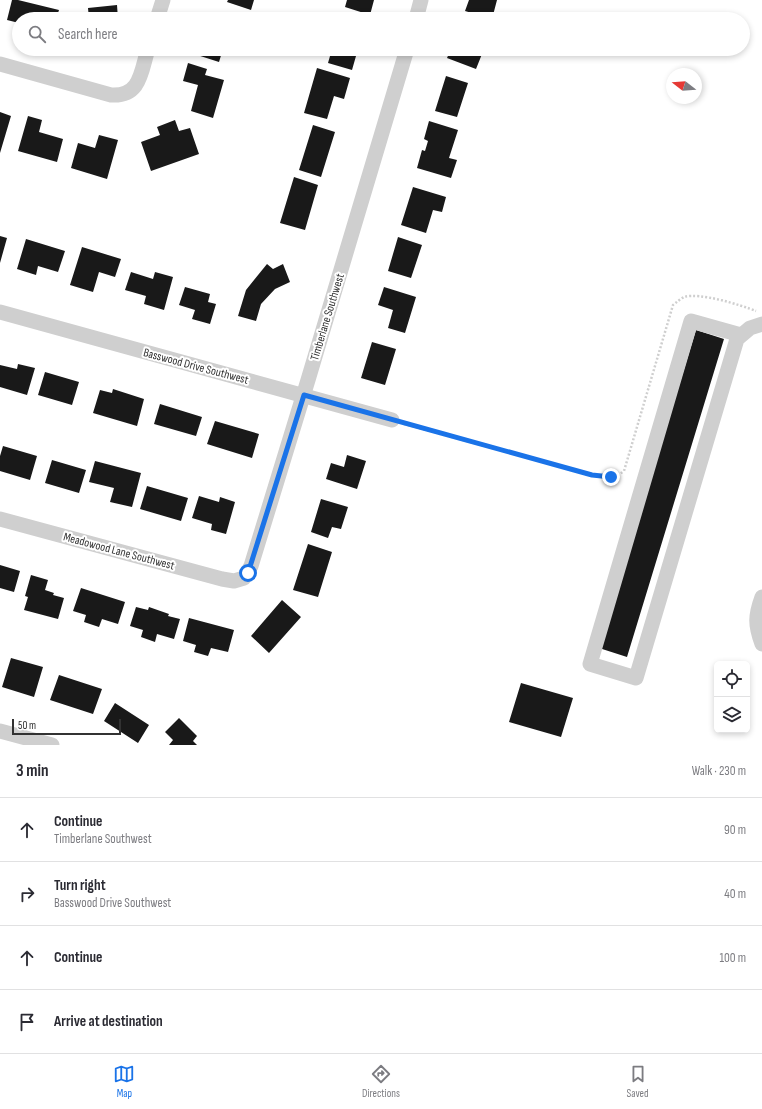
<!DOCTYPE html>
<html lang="en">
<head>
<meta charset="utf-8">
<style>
  :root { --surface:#fff; --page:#f2f2f3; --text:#2b2b33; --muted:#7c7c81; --line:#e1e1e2; --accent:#1a73e8 }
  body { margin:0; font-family:"Sofia Sans Condensed",sans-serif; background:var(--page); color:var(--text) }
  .controls { position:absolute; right:12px; bottom:12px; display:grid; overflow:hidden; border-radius:6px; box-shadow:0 2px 6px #0003 }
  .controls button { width:36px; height:36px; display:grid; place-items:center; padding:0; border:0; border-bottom:1px solid var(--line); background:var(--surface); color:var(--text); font:20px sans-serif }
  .compass { position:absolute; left:666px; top:68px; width:36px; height:36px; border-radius:50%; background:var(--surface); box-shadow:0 2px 6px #0003; rotate:287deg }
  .scale { position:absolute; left:12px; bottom:10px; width:109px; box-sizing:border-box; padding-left:4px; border:2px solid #323232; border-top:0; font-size:11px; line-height:14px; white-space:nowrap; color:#323232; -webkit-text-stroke:3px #fff; paint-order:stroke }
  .stop { position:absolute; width:12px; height:12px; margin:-9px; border:3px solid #1a73e8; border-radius:50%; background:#fff }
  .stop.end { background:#1a73e8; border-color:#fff; box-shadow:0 1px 4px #0008 }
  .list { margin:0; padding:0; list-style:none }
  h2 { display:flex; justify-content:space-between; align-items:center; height:52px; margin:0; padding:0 16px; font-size:17px }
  h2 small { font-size:13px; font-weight:400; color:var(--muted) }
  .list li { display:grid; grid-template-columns:26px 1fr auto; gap:12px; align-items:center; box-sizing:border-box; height:64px; padding:0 16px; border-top:1px solid var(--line) }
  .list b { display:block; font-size:15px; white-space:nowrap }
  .list p { margin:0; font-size:13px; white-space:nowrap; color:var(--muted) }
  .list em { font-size:13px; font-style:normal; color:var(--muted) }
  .icon { flex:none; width:22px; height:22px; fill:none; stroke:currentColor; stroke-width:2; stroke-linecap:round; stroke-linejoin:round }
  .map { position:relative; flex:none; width:762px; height:745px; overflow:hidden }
  .search { position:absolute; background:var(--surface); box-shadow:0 2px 6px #0003; left:12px; right:12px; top:12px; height:44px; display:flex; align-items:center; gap:10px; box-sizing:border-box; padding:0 14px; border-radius:22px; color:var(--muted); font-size:15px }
  .sheet { height:308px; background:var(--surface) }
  nav { display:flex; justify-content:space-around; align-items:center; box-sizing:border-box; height:56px; border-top:1px solid var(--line); background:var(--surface); font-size:11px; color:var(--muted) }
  nav a { display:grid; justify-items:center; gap:2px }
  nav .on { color:var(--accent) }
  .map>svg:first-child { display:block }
  .building { fill:#191919 }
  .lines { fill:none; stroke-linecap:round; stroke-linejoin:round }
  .path { stroke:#cfcfcf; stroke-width:2.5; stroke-dasharray:2 2; stroke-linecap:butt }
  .minor { stroke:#cfcfcf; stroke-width:15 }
  .route { stroke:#1a73e8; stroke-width:5 }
  .labels { text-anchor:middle; stroke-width:4; stroke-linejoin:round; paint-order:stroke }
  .street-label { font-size:12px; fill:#323232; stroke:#fff }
</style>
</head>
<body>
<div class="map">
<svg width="762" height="745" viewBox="0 0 762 745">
  <rect width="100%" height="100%" fill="#fff"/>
  <path class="building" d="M12,0H18L59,10L56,19H19V23L7,20Z
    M228,0H254L251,10L227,2Z
    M347,0H374L370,15L345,7Z
    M469,0H497L492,19L465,11Z
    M117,5L118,19H89L88,8Z
    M206,14L221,19H205Z
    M196,49H223L219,62L194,54Z
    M332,49H358L352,70L328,63Z
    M451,49H484L476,69L447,58Z
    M188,63L207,69L205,75L224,80L213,118L191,111L198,85L183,81Z
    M317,68L350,78L344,99L334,96L327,119L304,113Z
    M446,76L468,83L457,117L435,111Z
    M0,112L11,116L0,153Z
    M28,116L42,120L39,132L63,139L57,162L18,151Z
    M175,120L179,131L190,128L199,154L151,171L141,142L160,135L157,127Z
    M429,121L458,130L449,158L457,160L451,178L417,168L422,150L425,151L428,141L424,139Z
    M313,125L335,132L321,177L299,170Z
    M99,135L118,140L107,179L71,168L78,143L95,148Z
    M294,177L318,185L305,230L280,223Z
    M413,187L446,197L442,212L433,210L426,233L401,225Z
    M0,236L7,238L0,263Z
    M398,237L422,245L411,278L388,271Z
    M26,239L65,251L58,272L38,266L36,275L17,269Z
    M82,247L121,259L115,277L99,272L93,292L70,285Z
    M267,264L273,269L283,264L290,282L275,289L261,304L256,321L238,316L246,290Z
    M131,272L153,279L155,272L173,277L164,310L144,304L146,296L125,290Z
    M185,287L210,294L208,302L216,304L210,324L192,319L195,310L179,305Z
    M384,287L416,297L405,333L388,328L393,310L378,305Z
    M696,330L724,339L627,657L599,648Z
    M372,342L396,349L385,385L361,378Z
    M18,364L35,368L27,395L0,387V365L17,369Z
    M45,372L79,382L72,405L38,395Z
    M113,389L144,399L137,426L93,413L100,390L112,393Z
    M160,404L202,417L196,436L154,424Z
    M215,421L259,434L252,458L207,444Z
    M3,446L37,456L30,480L0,471V456Z
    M347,455L366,461L357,489L326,479L331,463L344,467Z
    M52,460L86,470L79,493L45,483Z
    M95,461L141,473L132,507L110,502L114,488L89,482Z
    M147,486L188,498L181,521L140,509Z
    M199,496L219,502L220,497L235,502L226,534L211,530L212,524L192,518Z
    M321,499L348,507L341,529L332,527L328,538L311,532Z
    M308,544L332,552L318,597L293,590Z
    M0,565L20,571L14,592L0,588Z
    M31,575L48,580L45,590L54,593L53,595L64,598L58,619L24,610L28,597L25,596Z
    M81,588L125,602L118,624L102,619L99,627L84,622L86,615L73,611Z
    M282,600L301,617L269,653L251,636Z
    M136,607L148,610L149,607L169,614L168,616L180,619L174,639L157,634L155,642L141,637L143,630L130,626Z
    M189,618L234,630L228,652L211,648L208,656L194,652L196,645L183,641Z
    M11,658L43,667L34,697L2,687Z
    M59,675L102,689L93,714L50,700Z
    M521,683L573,698L561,737L509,722Z
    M115,703L149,725L138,743L104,721Z
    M179,718L197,736L193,741L197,745H169L173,740L165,732Z"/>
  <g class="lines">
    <path class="path" d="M404,424L592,475C604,475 614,479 624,471L673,305C677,302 680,299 684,297C699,292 741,305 756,311"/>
    <path class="minor" d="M157,19L163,0
      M416,19L421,0
      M0,64L111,95C141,97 141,71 148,49
      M0,312L392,420
      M741,335L691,321L590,664L636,678L737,339L750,328L762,324
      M0,519L222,579L234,581L244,578L251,566L308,380L407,49
      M762,597C755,616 755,625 762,644
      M0,731L52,745"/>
  </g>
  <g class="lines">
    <path class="route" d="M248,573L304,395L592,475L611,477"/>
  </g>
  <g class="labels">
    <g class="street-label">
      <text transform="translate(327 317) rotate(-73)" y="4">Timberlane Southwest</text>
      <text transform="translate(196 366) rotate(15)" y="4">Basswood Drive Southwest</text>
      <text transform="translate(119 551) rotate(15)" y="4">Meadowood Lane Southwest</text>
    </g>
  </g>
</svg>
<div class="controls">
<button><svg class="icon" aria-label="locate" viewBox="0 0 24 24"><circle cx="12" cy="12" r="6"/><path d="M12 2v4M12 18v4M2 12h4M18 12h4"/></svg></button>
<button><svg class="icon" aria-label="layers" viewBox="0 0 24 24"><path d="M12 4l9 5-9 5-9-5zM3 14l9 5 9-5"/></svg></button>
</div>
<svg class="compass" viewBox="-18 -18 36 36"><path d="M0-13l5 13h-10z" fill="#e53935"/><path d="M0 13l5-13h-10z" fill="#7c7c81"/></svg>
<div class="scale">50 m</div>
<div class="stop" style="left:248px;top:573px"></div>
<div class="stop end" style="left:611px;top:477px"></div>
<div class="search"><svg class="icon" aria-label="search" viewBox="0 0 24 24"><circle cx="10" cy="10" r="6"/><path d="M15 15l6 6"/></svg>Search here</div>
</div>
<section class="sheet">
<h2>3 min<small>Walk · 230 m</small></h2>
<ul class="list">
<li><svg class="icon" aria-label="ahead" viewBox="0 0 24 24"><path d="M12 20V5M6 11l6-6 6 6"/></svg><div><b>Continue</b><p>Timberlane Southwest</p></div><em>90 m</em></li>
<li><svg class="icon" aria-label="right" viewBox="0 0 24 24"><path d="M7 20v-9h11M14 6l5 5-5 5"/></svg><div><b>Turn right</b><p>Basswood Drive Southwest</p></div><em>40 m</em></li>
<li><svg class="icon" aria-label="ahead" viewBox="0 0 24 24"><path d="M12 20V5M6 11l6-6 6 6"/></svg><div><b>Continue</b></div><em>100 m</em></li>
<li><svg class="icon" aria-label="arrive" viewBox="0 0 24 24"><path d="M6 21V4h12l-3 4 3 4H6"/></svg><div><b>Arrive at destination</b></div></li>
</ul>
</section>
<nav>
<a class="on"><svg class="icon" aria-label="map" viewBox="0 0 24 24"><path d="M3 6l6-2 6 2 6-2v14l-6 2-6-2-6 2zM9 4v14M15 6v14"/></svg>Map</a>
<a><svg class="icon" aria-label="directions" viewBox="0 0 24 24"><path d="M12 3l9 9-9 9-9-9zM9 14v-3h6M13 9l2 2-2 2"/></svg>Directions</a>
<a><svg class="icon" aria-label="saved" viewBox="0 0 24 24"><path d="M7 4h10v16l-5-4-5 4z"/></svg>Saved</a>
</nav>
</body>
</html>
